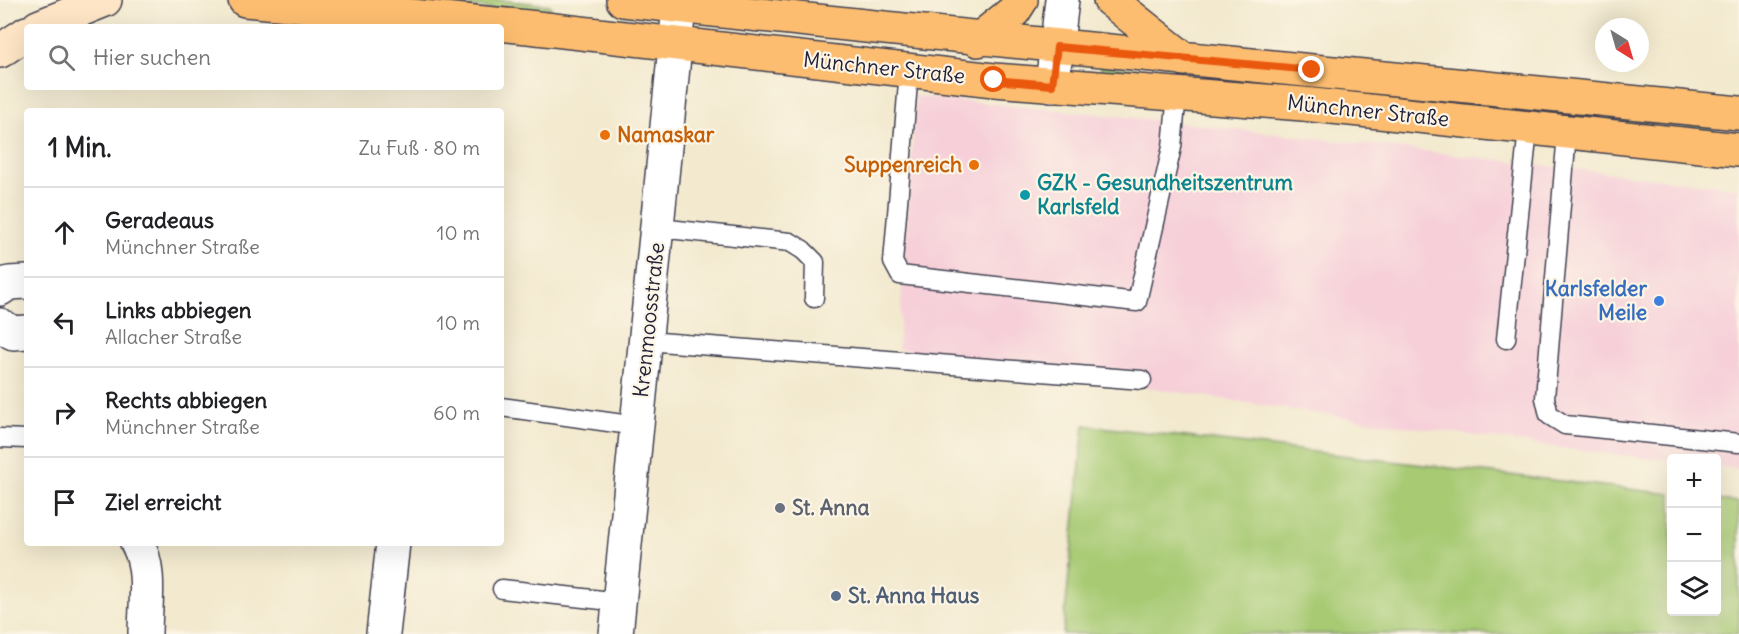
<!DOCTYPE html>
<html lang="de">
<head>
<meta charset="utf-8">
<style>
  :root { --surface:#fff; --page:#f2f2f2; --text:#202124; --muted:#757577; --line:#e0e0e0 }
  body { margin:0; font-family:Delius,sans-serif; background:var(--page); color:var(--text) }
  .controls { position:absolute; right:18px; bottom:18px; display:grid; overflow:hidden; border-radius:6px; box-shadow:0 6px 24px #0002 }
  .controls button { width:54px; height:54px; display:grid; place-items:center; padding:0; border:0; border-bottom:2px solid var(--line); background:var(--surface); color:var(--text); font:30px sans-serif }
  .compass { position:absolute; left:1595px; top:18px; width:54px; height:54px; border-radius:50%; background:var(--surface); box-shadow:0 6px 24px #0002; rotate:143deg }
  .stop { position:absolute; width:18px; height:18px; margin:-14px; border:4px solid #ea580c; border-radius:50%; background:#fff }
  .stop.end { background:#ea580c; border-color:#fff; box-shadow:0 2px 6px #0008 }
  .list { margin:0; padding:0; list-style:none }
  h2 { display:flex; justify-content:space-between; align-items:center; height:78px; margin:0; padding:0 24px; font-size:26px }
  h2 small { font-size:20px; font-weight:400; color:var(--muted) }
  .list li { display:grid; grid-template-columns:39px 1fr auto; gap:18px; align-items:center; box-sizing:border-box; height:90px; padding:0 24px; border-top:2px solid var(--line) }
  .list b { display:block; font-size:22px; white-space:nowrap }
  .list p { margin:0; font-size:20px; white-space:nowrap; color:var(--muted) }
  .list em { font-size:20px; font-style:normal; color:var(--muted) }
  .icon { flex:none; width:33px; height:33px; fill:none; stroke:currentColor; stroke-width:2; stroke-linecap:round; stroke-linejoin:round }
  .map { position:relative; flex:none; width:1739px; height:634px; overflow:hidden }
  .search { position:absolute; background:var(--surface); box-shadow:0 6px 24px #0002; left:24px; top:24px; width:480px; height:66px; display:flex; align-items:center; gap:15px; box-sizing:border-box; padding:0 21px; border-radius:6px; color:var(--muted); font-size:22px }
  .panel { position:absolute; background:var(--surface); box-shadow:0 6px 24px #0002; left:24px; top:108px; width:480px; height:438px; border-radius:6px }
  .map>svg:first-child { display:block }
  .built { fill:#f6cfd9 }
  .green { fill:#a7ca73; stroke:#647657; stroke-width:1.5 }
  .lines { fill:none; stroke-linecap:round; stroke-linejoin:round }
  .service-casing { stroke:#414051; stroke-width:21 }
  .minor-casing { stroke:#414051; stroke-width:36 }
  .tertiary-casing { stroke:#414051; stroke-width:36 }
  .secondary-casing { stroke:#414051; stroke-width:36 }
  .primary-casing { stroke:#414051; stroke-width:36 }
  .service { stroke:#fff; stroke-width:18 }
  .minor { stroke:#fff; stroke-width:33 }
  .tertiary { stroke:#fff; stroke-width:33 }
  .secondary { stroke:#fee5c5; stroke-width:33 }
  .primary { stroke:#fcbd6f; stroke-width:33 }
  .route { stroke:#ea580c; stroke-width:8 }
  .food-dot { fill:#e8710a; stroke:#fcf5e5; stroke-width:2 }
  .culture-dot { fill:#0f9aa8; stroke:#fcf5e5; stroke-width:2 }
  .shop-dot { fill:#3f7fe0; stroke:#fcf5e5; stroke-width:2 }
  .worship-dot { fill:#6b7280; stroke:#fcf5e5; stroke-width:2 }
  .service-dot { fill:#5c6f8a; stroke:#fcf5e5; stroke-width:2 }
  .labels { text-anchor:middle; stroke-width:4.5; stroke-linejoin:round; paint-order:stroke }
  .street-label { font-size:21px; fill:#22223b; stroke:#fcf5e5 }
  .food-label { font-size:21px; font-weight:bold; fill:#c56008; stroke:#fcf5e5; text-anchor:start }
  .culture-label { font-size:21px; font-weight:bold; fill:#0d838f; stroke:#fcf5e5; text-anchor:start }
  .shop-label { font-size:21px; font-weight:bold; fill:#366cbe; stroke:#fcf5e5; text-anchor:end }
  .worship-label { font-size:21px; font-weight:bold; fill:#5b616d; stroke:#fcf5e5; text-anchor:start }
  .service-label { font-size:21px; font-weight:bold; fill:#4e5e75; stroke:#fcf5e5; text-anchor:start }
</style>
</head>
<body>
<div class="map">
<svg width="1739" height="634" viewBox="0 0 1739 634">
  <rect width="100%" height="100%" fill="#fcf5e5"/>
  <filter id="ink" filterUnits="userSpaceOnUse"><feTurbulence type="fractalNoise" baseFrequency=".0167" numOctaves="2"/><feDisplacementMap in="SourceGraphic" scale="12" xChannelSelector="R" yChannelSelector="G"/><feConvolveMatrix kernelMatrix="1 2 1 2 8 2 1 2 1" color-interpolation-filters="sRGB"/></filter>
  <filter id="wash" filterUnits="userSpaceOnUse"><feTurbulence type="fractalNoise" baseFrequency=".008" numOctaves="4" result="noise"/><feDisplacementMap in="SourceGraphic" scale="24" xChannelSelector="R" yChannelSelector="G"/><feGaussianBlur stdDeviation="1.35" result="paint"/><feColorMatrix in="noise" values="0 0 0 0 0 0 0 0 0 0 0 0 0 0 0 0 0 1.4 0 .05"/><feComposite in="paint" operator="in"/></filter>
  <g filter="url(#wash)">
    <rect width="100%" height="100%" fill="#f2e9ce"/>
    <path class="built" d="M916,96L1174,122L1739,188V469L1717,466L1716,458H1672L1671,461L1577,450L1320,414L898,349Z"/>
    <path class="green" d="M451,0H497L549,5L551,8L539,13L457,5Z
      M1101,66L1285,84L1283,88L1101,72Z
      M1578,110L1703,124L1715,130L1570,116Z
      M1084,425L1671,494L1672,612H1716L1717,500L1739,502V634H1063Z"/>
  </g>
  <g filter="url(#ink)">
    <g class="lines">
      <g class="service-casing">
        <path id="service" d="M909,71L893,262L900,275L1137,302L1172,147L1177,94
          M1567,133L1545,398L1549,415L1565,425L1739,443
          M659,228L790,242L803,250L815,262L814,298
          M1506,339L1528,129
          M647,341L1142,380
          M501,407L637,426
          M0,438L27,439
          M502,589L620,602"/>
      </g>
      <g class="minor-casing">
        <path id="minor" d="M0,289L9,283L27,282
          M0,325L13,333L27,332
          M137,543C152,568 145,606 145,634
          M383,634L393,543
          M616,634L679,7"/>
      </g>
      <g class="tertiary-casing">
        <path id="tertiary" d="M1052,85L1062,0"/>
      </g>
      <g class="secondary-casing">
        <path id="secondary" d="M38,27L105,0
          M0,51L27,33"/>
      </g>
      <g class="primary-casing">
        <path id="primary" d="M245,0L528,27L994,80L1303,104L1739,150
          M623,0C995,42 1367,75 1739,113
          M1110,0L1184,59
          M978,40L1014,11L1021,0"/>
      </g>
      <use href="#service" class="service"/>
      <use href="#minor" class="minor"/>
      <use href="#tertiary" class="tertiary"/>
      <use href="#secondary" class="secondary"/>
      <use href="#primary" class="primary"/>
    </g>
  </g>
  <g class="lines" filter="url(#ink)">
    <path class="route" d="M994,80L1052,85L1057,47L1312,70"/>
  </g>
  <g class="food-dot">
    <circle cx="605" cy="135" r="6"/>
    <circle cx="974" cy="165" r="6"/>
  </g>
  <circle class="culture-dot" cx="1025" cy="195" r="6"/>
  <circle class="shop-dot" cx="1659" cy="301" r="6"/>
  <circle class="worship-dot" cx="780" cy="508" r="6"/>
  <circle class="service-dot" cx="836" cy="596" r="6"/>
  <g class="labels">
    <g class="street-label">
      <text transform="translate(884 68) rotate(6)" y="7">Münchner Straße</text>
      <text transform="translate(1368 111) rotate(6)" y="7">Münchner Straße</text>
      <text transform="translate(649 320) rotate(-84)" y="7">Krenmoosstraße</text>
    </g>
    <g class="food-label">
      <text x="617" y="142">Namaskar</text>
      <text x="962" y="172" text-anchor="end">Suppenreich</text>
    </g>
    <g class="culture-label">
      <text x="1037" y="190">GZK - Gesundheitszentrum<tspan x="1037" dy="24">Karlsfeld</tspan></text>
    </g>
    <g class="shop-label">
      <text x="1647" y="296">Karlsfelder<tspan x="1647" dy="24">Meile</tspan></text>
    </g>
    <g class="worship-label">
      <text x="792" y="515">St. Anna</text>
    </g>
    <g class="service-label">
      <text x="848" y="603">St. Anna Haus</text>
    </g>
  </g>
</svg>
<div class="controls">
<button>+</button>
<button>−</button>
<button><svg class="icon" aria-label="layers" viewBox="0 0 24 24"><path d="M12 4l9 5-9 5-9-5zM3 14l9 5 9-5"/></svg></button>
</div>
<svg class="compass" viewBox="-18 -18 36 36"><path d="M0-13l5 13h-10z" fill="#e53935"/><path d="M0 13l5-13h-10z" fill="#757577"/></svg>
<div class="stop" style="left:994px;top:80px"></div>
<div class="stop end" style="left:1312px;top:70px"></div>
<div class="search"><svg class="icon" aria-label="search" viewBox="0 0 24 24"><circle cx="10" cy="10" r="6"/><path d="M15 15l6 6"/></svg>Hier suchen</div>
<section class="panel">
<h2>1 Min.<small>Zu Fuß · 80 m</small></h2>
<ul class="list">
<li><svg class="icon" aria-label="ahead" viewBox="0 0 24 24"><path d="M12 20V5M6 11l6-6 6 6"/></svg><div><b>Geradeaus</b><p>Münchner Straße</p></div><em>10 m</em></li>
<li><svg class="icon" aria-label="left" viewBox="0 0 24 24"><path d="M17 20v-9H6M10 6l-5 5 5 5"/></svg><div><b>Links abbiegen</b><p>Allacher Straße</p></div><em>10 m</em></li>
<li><svg class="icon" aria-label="right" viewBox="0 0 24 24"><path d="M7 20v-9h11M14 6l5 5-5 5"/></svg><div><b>Rechts abbiegen</b><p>Münchner Straße</p></div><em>60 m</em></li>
<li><svg class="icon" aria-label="arrive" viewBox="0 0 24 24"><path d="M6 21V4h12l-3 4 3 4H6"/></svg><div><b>Ziel erreicht</b></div></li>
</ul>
</section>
</div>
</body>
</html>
